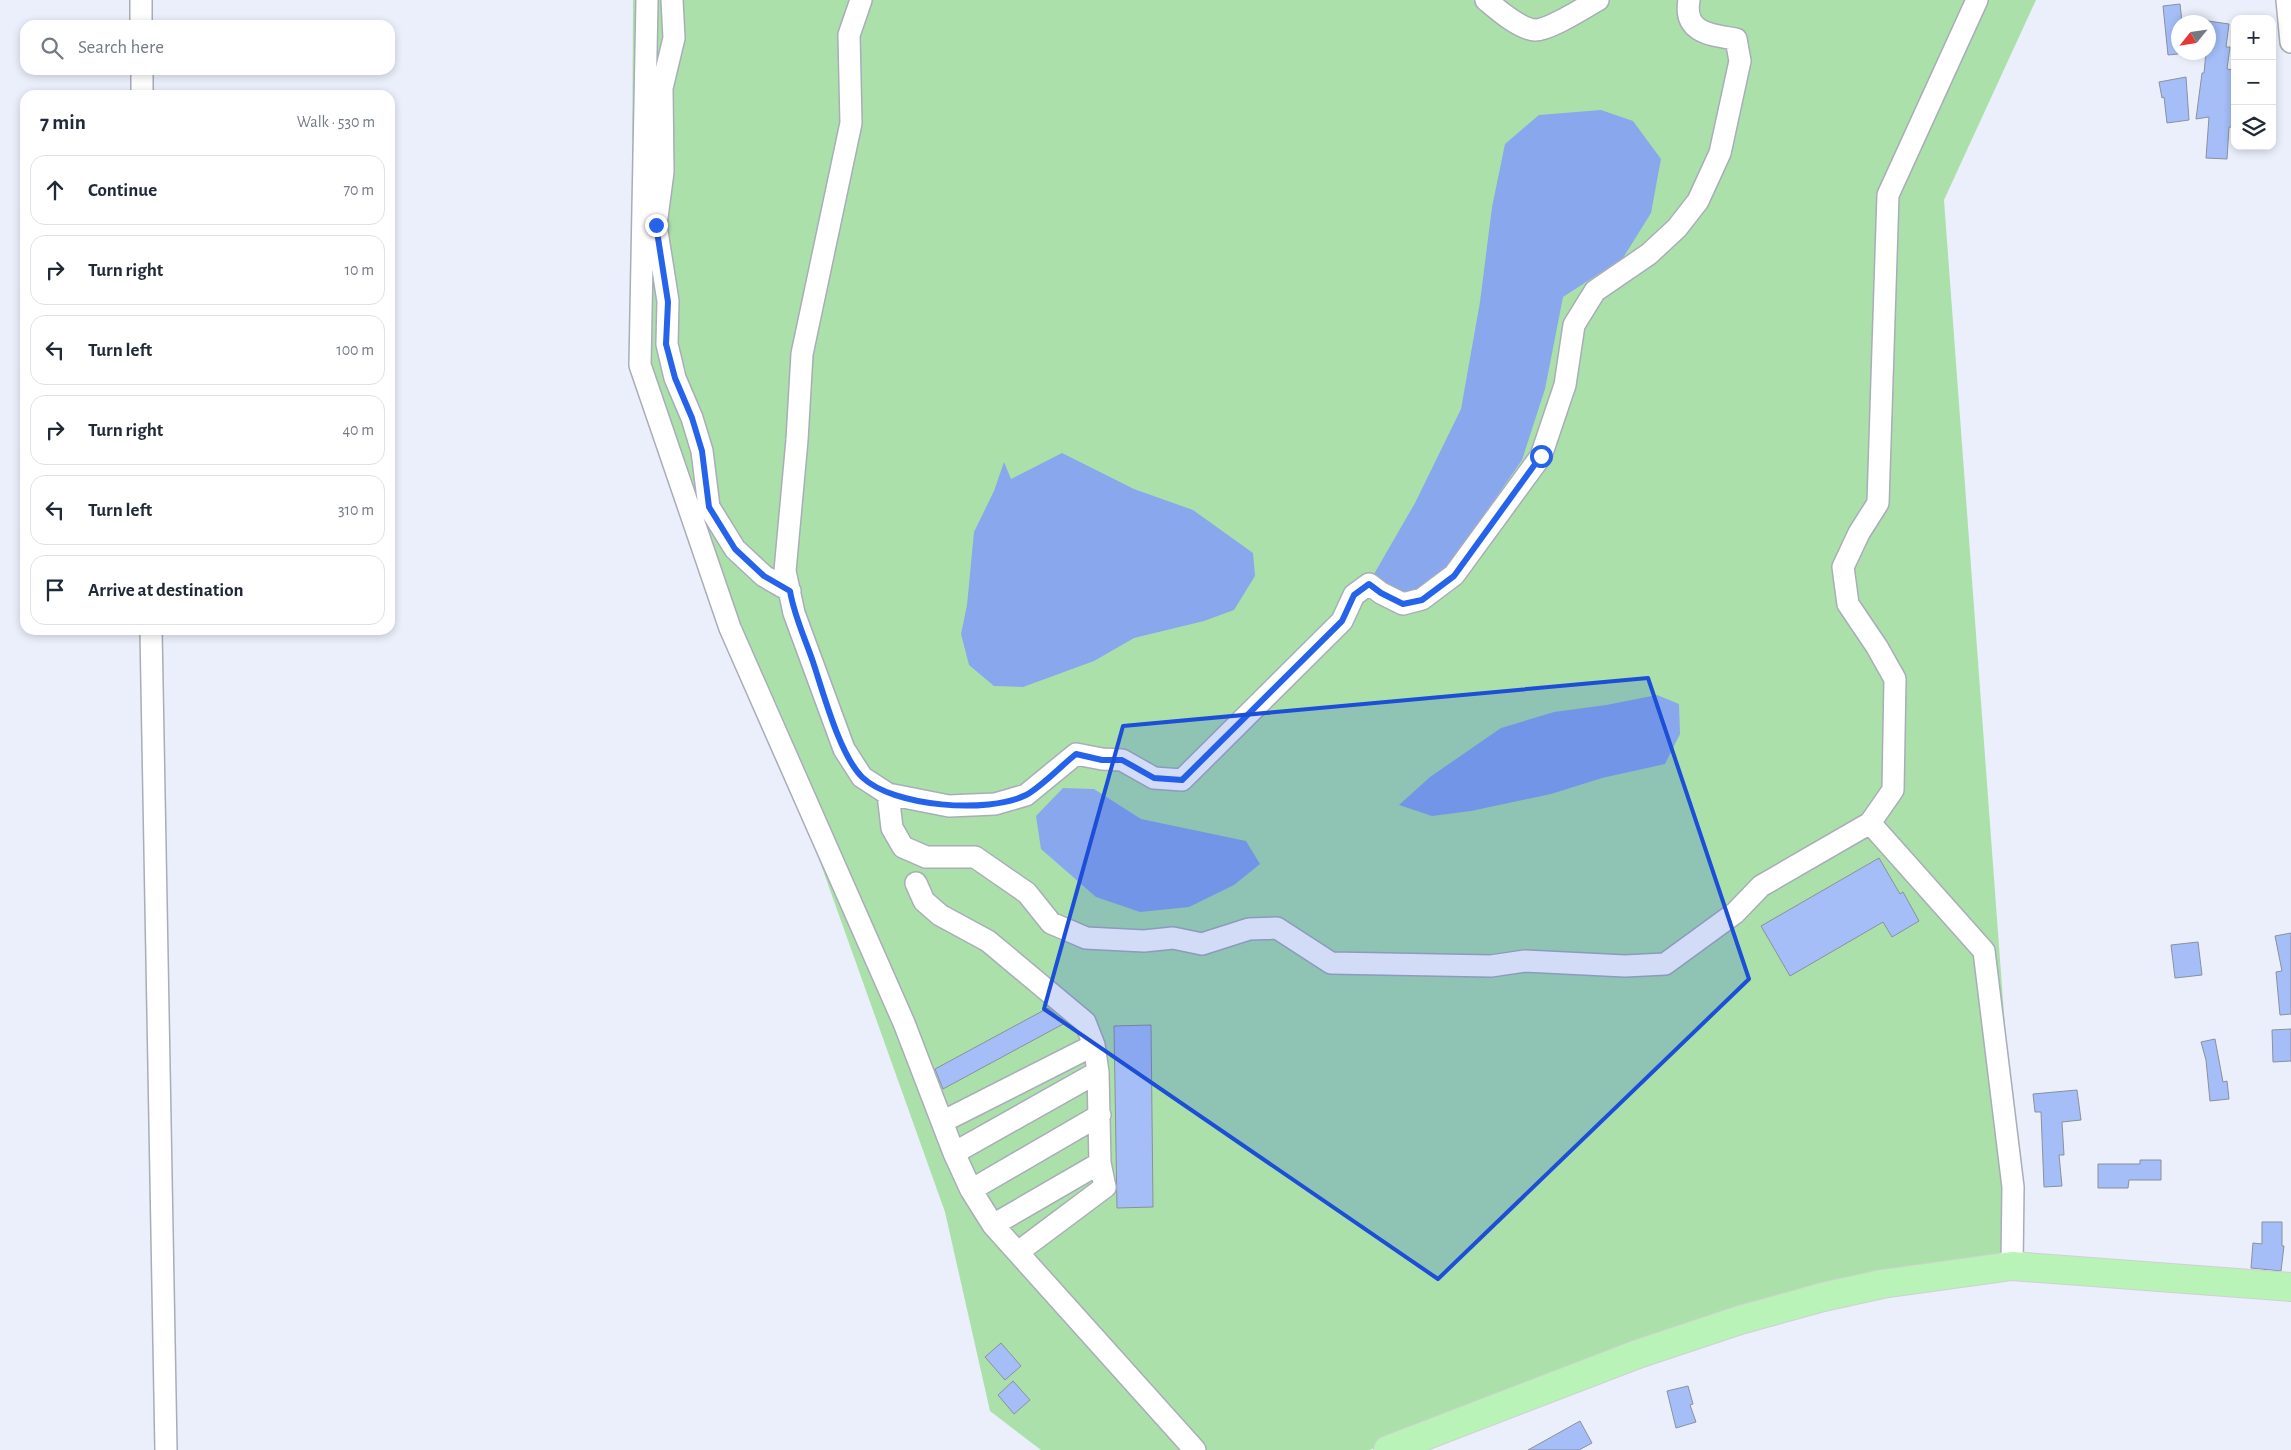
<!DOCTYPE html>
<html lang="en">
<head>
<meta charset="utf-8">
<style>
  :root { --surface:#fff; --page:#f6f6f7; --text:#1f2937; --muted:#747a83; --line:#e0e1e3 }
  body { margin:0; font-family:"Alegreya Sans",sans-serif; background:var(--page); color:var(--text) }
  .controls { position:absolute; right:15px; top:15px; display:grid; overflow:hidden; border-radius:10px; box-shadow:0 2px 8px #0003 }
  .controls button { width:45px; height:45px; display:grid; place-items:center; padding:0; border:0; border-bottom:1px solid var(--line); background:var(--surface); color:var(--text); font:25px sans-serif }
  .compass { position:absolute; left:2171px; top:15px; width:45px; height:45px; border-radius:50%; background:var(--surface); box-shadow:0 2px 8px #0003; rotate:240deg }
  .stop { position:absolute; width:15px; height:15px; margin:-11px; border:4px solid #2563eb; border-radius:50%; background:#fff }
  .stop.end { background:#2563eb; border-color:#fff; box-shadow:0 1px 5px #0008 }
  .list { margin:0; padding:0; list-style:none }
  h2 { display:flex; justify-content:space-between; align-items:center; height:65px; margin:0; padding:0 20px; font-size:21px }
  h2 small { font-size:16px; font-weight:400; color:var(--muted) }
  .list li { display:grid; grid-template-columns:32px 1fr auto; gap:15px; align-items:center; box-sizing:border-box; height:70px; margin:0 10px 10px; padding:0 10px; border:1px solid var(--line); border-radius:15px }
  .list b { display:block; font-size:19px; white-space:nowrap }
  .list em { font-size:16px; font-style:normal; color:var(--muted) }
  .icon { flex:none; width:28px; height:28px; fill:none; stroke:currentColor; stroke-width:2; stroke-linecap:round; stroke-linejoin:round }
  .map { position:relative; flex:none; width:2291px; height:1450px; overflow:hidden }
  .search { position:absolute; background:var(--surface); box-shadow:0 2px 8px #0003; left:20px; top:20px; width:375px; height:55px; display:flex; align-items:center; gap:12px; box-sizing:border-box; padding:0 18px; border-radius:15px; color:var(--muted); font-size:19px }
  .panel { position:absolute; background:var(--surface); box-shadow:0 2px 8px #0003; left:20px; top:90px; width:375px; height:545px; border-radius:15px }
  .map>svg:first-child { display:block }
  .green { fill:#ace0aa }
  .water { fill:#89a7ed }
  .building { fill:#a5bef7; stroke:#8b909b }
  .lines { fill:none; stroke-linecap:round; stroke-linejoin:round }
  .minor-casing { stroke:#a8adb8; stroke-width:24 }
  .major-casing { stroke:#cfd0d1; stroke-width:30 }
  .minor { stroke:#fff; stroke-width:21 }
  .major { stroke:#b9f3b8; stroke-width:28 }
  .route { stroke:#2563eb; stroke-width:6 }
  .marked { fill:#1d4ed8; fill-opacity:0.2; stroke:#1d4ed8; stroke-width:4; stroke-linejoin:round }
</style>
</head>
<body>
<div class="map">
<svg width="2291" height="1450" viewBox="0 0 2291 1450">
  <rect width="100%" height="100%" fill="#eaeffb"/>
  <path class="green" d="M633,0H2036L1944,200L2022,1258L1797,1300L1369,1450H1041L990,1411L945,1212L730,610L631,367Z"/>
  <path class="water" d="M1601,110L1633,121L1661,159L1651,213L1623,258L1563,297L1545,389L1522,460L1448,566L1414,595L1388,599L1374,574L1415,503L1461,409L1480,302L1492,207L1505,144L1539,115Z
    M1062,453L1134,489L1193,510L1253,553L1255,576L1234,610L1204,621L1134,638L1094,661L1023,687L994,686L969,665L961,634L967,605L974,532L994,491L1004,462L1011,479Z
    M1657,695L1679,704L1680,734L1665,764L1602,778L1551,794L1471,811L1432,816L1399,805L1430,777L1501,728L1554,712L1606,705Z
    M1063,788L1094,789L1141,819L1246,841L1260,864L1234,885L1189,907L1140,912L1096,897L1041,849L1036,816Z"/>
  <path class="building" d="M2180,4L2182,22H2178V54L2168,55L2163,6Z
    M2208,21L2229,24L2226,47H2230L2227,69L2235,70V127H2229L2227,159L2206,158L2209,117L2196,119L2202,73H2204L2206,52H2208Z
    M2186,77L2189,120L2167,123L2164,97L2162,98L2159,82Z
    M1879,858L1900,894L1903,892L1919,921L1892,937L1883,922L1790,976L1761,926Z
    M2291,933V1014L2280,1015L2276,972L2282,971L2275,936Z
    M2198,942L2202,975L2175,978L2171,945Z
    M1048,1008L1065,1023L943,1089L935,1069Z
    M1151,1025L1153,1207L1117,1208L1114,1026Z
    M2291,1029V1061L2273,1062L2272,1030Z
    M2215,1039L2223,1082L2227,1081L2229,1099L2210,1101L2206,1060L2201,1042Z
    M2077,1090L2081,1120L2062,1122L2064,1155H2059L2062,1186L2044,1187L2041,1112H2035L2033,1094Z
    M2140,1160H2161V1180H2129L2128,1188H2098V1164H2140Z
    M2262,1222H2282V1246H2284L2281,1271L2251,1268L2253,1243L2262,1244Z
    M1001,1343L1021,1366L1005,1380L985,1357Z
    M1013,1381L1030,1400L1014,1414L998,1395Z
    M1688,1386L1693,1404L1690,1405L1696,1422L1676,1428L1667,1391Z
    M1580,1421L1592,1443L1579,1450H1528Z"/>
  <g class="lines">
    <g class="minor-casing">
      <path id="minor" d="M141,0V25
        M647,0L640,365L730,628L904,1023L954,1153L971,1190L993,1225L1195,1450
        M672,0L674,38L662,88L663,172L656,225L668,301L667,344L675,378L692,418L702,451L709,507L735,549L764,576L790,591
        M861,0L849,35L851,123L802,354L797,440L785,571L794,613L844,749L862,777L888,794L949,806L995,804L1026,795L1076,754L1102,759L1122,760L1154,778L1182,780L1342,621L1354,595L1369,584L1381,593L1403,604L1422,599L1454,575L1541,456L1565,385L1574,325L1595,291L1649,254L1677,228L1698,201L1720,153L1740,61L1736,39C1711,35 1683,33 1689,0
        M1486,0C1497,9 1519,29 1535,30C1550,30 1583,8 1598,0
        M2287,0L2291,42
        M142,70V95
        M151,630L166,1450
        M888,794L892,828L903,847L926,857H975L1027,893L1051,923L1086,938L1144,941L1173,938L1202,944L1249,929L1277,928L1331,963L1491,966L1525,961L1625,966L1665,964L1735,913L1761,886L1870,823L1893,790L1895,679L1877,647L1848,604L1843,567L1859,533L1878,503L1888,195L1977,0
        M1870,823L1984,951L2013,1187L2012,1266
        M916,883L924,901L940,915L988,941L1085,1022L1094,1045L1098,1072L1100,1163L1105,1187L1018,1252
        M942,1122L1094,1045
        M954,1153L1098,1072
        M971,1190L1100,1115
        M993,1225L1100,1163"/>
    </g>
    <g class="major-casing">
      <path id="major" d="M1388,1450L1638,1354L1740,1320L1823,1297L1882,1284L2012,1266L2291,1287"/>
    </g>
    <use href="#minor" class="minor"/>
    <use href="#major" class="major"/>
  </g>
  <g class="lines">
    <path class="route" d="M656,225L668,302L666,344L675,378L692,418L702,451L709,507L735,549L764,576L790,591C794,615 804,636 812,659C823,691 839,754 862,777C893,807 988,814 1026,795C1041,787 1062,765 1076,754L1102,760H1122L1154,778L1182,780L1342,621L1354,595L1369,584L1381,593L1403,604L1422,600L1454,576L1541,456"/>
  </g>
  <path class="marked" d="M1648,678L1749,979L1438,1279L1044,1009L1123,726Z"/>
</svg>
<div class="controls">
<button>+</button>
<button>−</button>
<button><svg class="icon" aria-label="layers" viewBox="0 0 24 24"><path d="M12 4l9 5-9 5-9-5zM3 14l9 5 9-5"/></svg></button>
</div>
<svg class="compass" viewBox="-18 -18 36 36"><path d="M0-13l5 13h-10z" fill="#e53935"/><path d="M0 13l5-13h-10z" fill="#747a83"/></svg>
<div class="stop" style="left:1541px;top:456px"></div>
<div class="stop end" style="left:656px;top:225px"></div>
<div class="search"><svg class="icon" aria-label="search" viewBox="0 0 24 24"><circle cx="10" cy="10" r="6"/><path d="M15 15l6 6"/></svg>Search here</div>
<section class="panel">
<h2>7 min<small>Walk · 530 m</small></h2>
<ul class="list">
<li><svg class="icon" aria-label="ahead" viewBox="0 0 24 24"><path d="M12 20V5M6 11l6-6 6 6"/></svg><div><b>Continue</b></div><em>70 m</em></li>
<li><svg class="icon" aria-label="right" viewBox="0 0 24 24"><path d="M7 20v-9h11M14 6l5 5-5 5"/></svg><div><b>Turn right</b></div><em>10 m</em></li>
<li><svg class="icon" aria-label="left" viewBox="0 0 24 24"><path d="M17 20v-9H6M10 6l-5 5 5 5"/></svg><div><b>Turn left</b></div><em>100 m</em></li>
<li><svg class="icon" aria-label="right" viewBox="0 0 24 24"><path d="M7 20v-9h11M14 6l5 5-5 5"/></svg><div><b>Turn right</b></div><em>40 m</em></li>
<li><svg class="icon" aria-label="left" viewBox="0 0 24 24"><path d="M17 20v-9H6M10 6l-5 5 5 5"/></svg><div><b>Turn left</b></div><em>310 m</em></li>
<li><svg class="icon" aria-label="arrive" viewBox="0 0 24 24"><path d="M6 21V4h12l-3 4 3 4H6"/></svg><div><b>Arrive at destination</b></div></li>
</ul>
</section>
</div>
</body>
</html>
